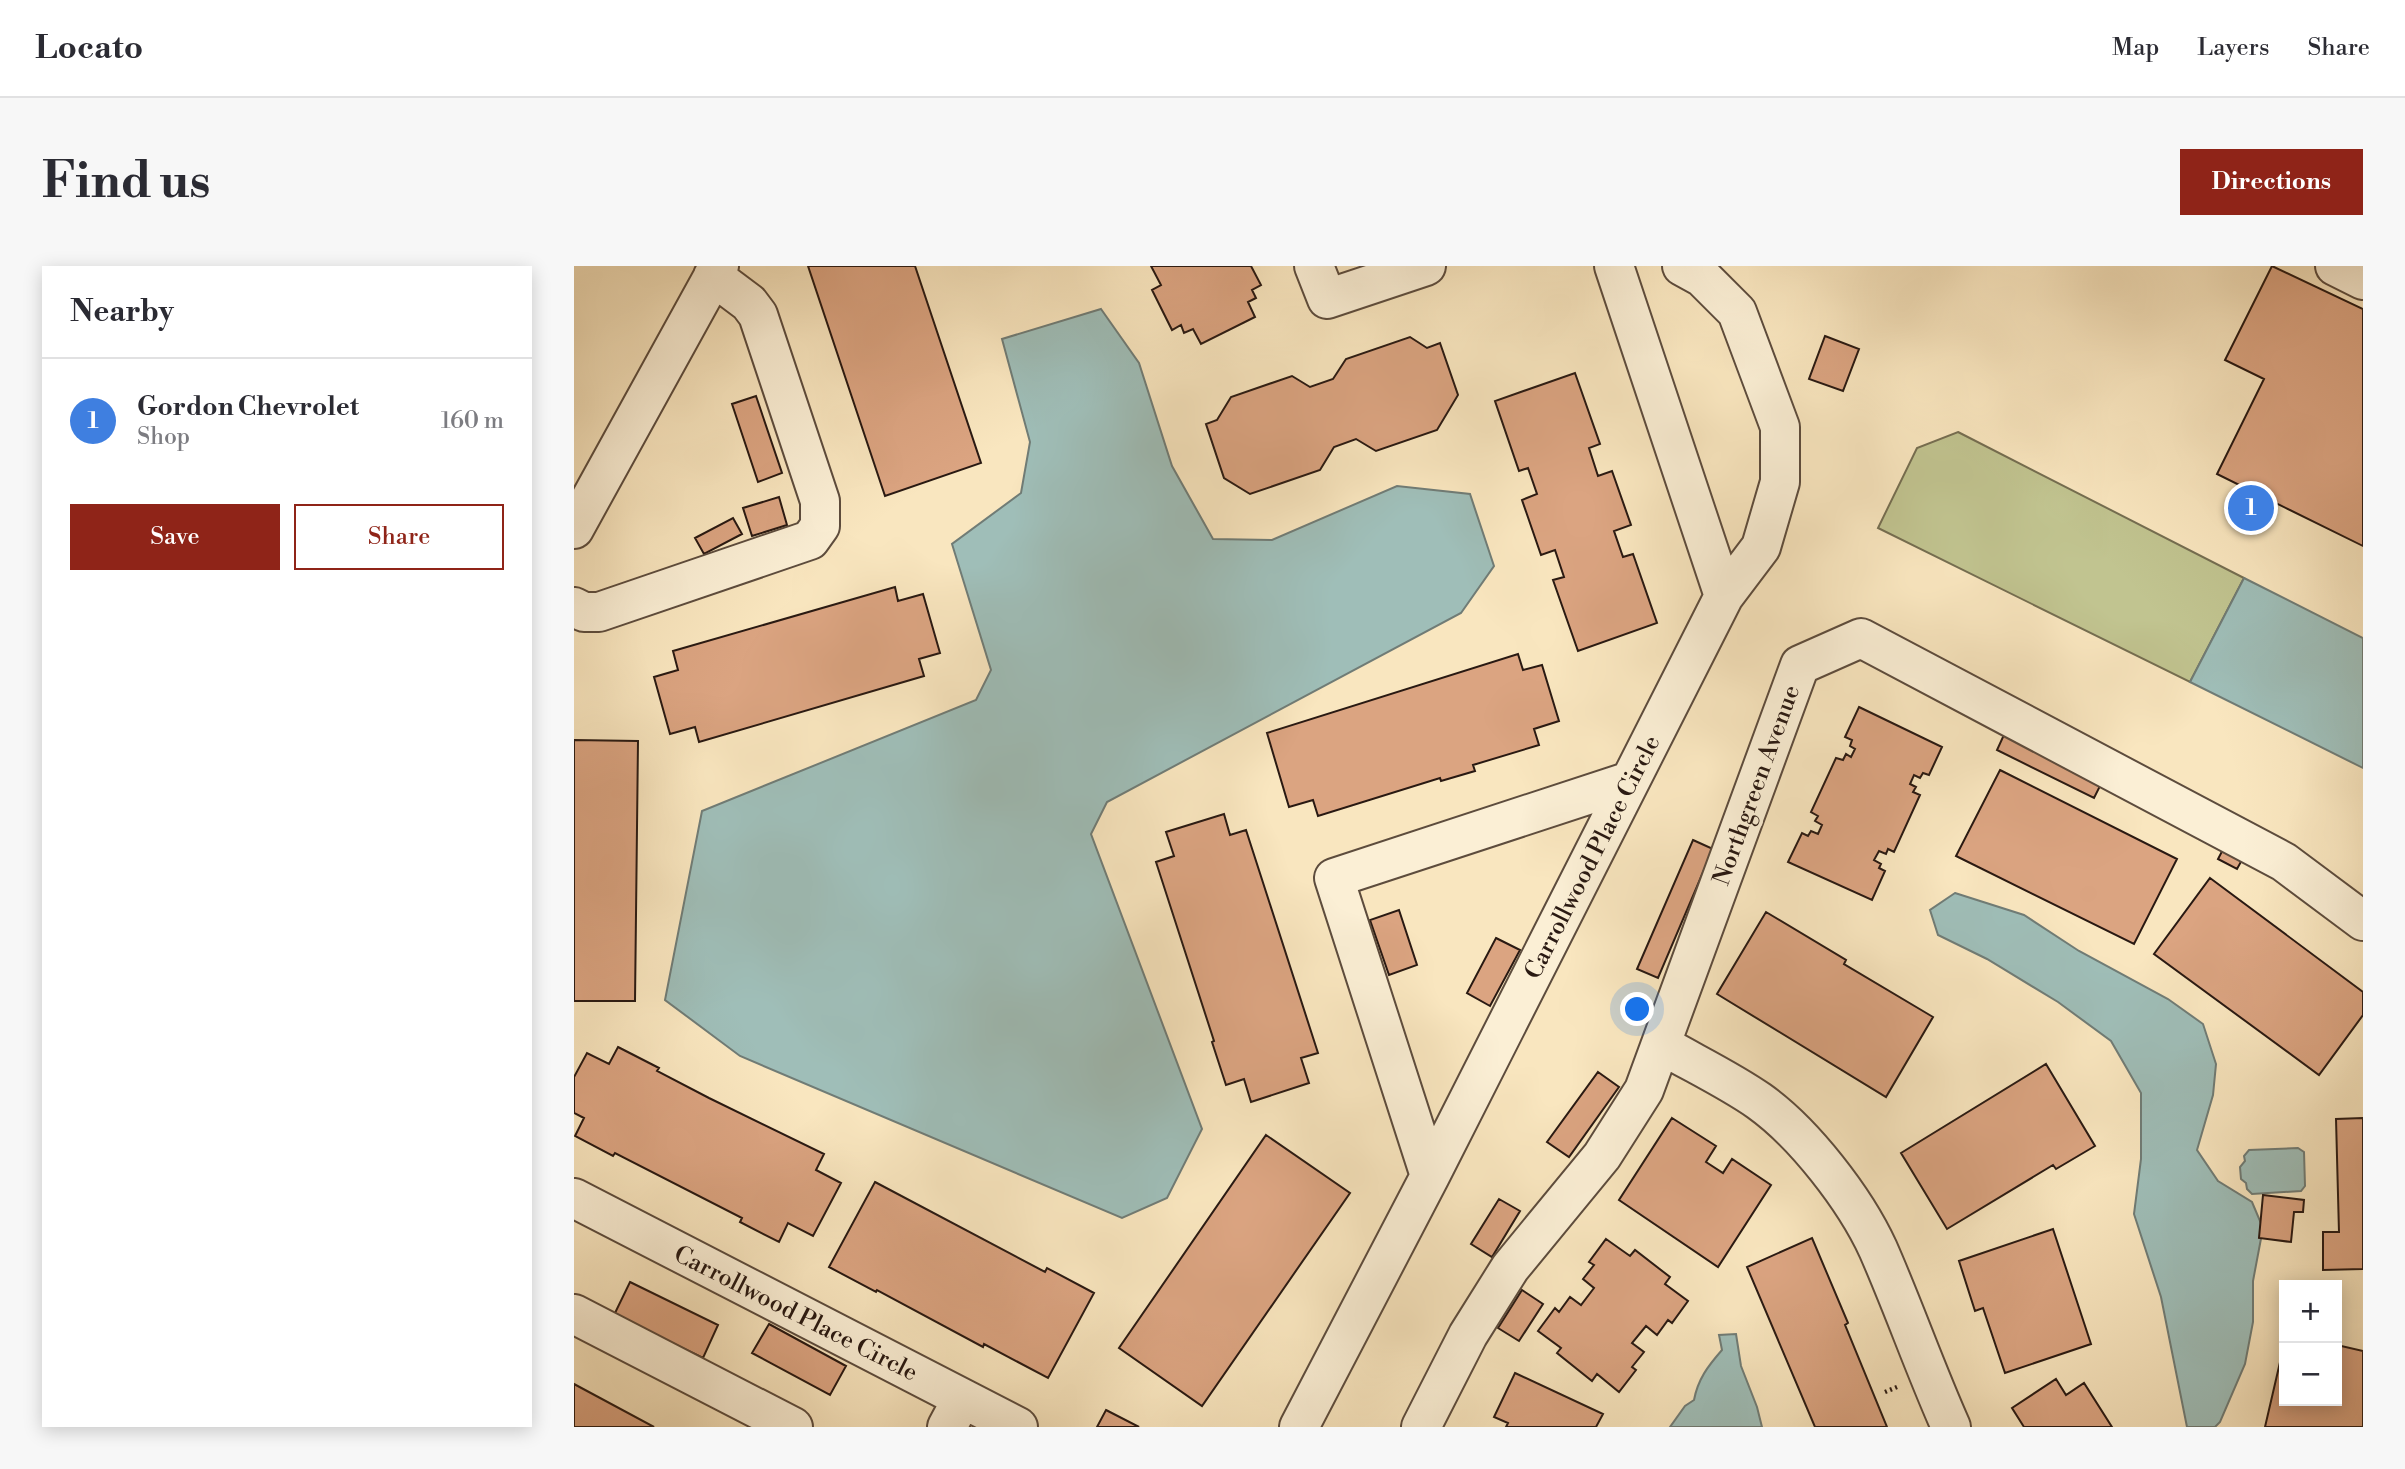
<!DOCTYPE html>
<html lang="en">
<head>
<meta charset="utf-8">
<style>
  :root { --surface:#fff; --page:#f7f7f7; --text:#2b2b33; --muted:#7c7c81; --line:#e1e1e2; --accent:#8f2418 }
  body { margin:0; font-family:"Libre Bodoni",serif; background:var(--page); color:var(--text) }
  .controls { position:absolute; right:21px; bottom:21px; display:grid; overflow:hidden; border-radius:0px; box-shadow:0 4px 18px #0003 }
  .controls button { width:63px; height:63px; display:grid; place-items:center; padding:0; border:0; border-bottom:2px solid var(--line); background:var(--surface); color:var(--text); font:35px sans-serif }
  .you { position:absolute; left:1064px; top:744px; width:24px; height:24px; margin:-18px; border:5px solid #fff; border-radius:50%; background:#1a73e8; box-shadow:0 0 0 10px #1a73e833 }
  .badge { display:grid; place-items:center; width:46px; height:46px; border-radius:50%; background:var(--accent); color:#fff; font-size:23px; font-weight:700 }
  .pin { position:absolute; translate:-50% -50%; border:4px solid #fff; box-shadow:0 2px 7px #0006 }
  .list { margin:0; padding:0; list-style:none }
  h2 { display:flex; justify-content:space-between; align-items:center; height:91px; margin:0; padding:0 28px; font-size:30px }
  h2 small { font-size:23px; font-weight:400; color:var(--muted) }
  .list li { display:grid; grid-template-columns:46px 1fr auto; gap:21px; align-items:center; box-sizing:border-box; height:126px; padding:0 28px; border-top:2px solid var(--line) }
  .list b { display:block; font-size:26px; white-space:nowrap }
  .list p { margin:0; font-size:23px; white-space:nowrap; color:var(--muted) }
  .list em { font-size:23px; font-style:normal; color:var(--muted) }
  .actions { display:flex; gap:14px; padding:21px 28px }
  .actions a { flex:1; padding:16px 0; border:2px solid var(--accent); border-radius:0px; text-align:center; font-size:24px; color:var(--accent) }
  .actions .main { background:var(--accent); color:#fff }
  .map { position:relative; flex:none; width:1789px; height:1161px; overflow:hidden; border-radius:0px }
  header { display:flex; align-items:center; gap:42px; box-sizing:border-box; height:98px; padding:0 35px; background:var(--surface); border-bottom:2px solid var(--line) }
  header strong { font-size:33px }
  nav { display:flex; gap:38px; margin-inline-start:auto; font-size:24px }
  .intro { display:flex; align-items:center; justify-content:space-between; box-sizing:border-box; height:168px; padding:0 42px }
  h1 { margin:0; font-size:49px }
  .button { padding:18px 32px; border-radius:0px; background:var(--accent); color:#fff; font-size:24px; font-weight:700 }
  main { display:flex; gap:42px; padding:0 42px }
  aside { flex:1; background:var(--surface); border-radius:0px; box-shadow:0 4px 18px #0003 }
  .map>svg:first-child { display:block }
  .green { fill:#c1c490; stroke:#756e51; stroke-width:2 }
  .water { fill:#9fbeb8; stroke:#707c76; stroke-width:2 }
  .building { fill:#dba481; stroke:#291912; stroke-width:2 }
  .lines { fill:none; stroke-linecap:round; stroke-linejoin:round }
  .minor-casing { stroke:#5d4c3d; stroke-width:42 }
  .path { stroke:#291912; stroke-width:4.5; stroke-dasharray:2 3.5; stroke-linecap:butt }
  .minor { stroke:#fbefd5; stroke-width:38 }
  .labels { text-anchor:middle; stroke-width:7; stroke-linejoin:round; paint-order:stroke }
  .street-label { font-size:24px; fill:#291912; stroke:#fbefd5 }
</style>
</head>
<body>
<header>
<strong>Locato</strong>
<nav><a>Map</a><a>Layers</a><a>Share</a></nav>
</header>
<div class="intro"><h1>Find us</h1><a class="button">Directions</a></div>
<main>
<aside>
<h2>Nearby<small></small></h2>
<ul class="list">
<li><span class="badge" style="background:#3f7fe0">1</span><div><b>Gordon Chevrolet</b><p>Shop</p></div><em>160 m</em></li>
</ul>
<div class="actions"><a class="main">Save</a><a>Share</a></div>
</aside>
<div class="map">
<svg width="1789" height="1161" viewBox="0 0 1789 1161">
  <rect width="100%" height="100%" fill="#f9e6bf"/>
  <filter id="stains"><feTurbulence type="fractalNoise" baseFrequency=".00286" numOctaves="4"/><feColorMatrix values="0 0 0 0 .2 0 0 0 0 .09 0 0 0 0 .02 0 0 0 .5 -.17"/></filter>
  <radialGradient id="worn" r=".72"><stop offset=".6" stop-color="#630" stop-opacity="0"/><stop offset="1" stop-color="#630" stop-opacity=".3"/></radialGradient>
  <path class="green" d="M1384,166L1670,312L1616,416L1304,262L1343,182Z"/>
  <path class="water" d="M527,43L565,97L598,200L639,273L698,274L823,220L896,228L920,300L887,347L533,536L517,568L628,863L593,932L548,952L166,790L91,734L128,545L402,434L417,404L378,278L447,227L456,176L428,73Z
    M1670,312L1789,372V502L1616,416Z
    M1381,627L1450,649L1505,685L1594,733L1629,758L1642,798L1639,829L1623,884L1644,915L1678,936L1689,962L1679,1015V1056L1671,1098L1646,1156L1641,1161H1613L1587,1031L1560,948L1567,893V827L1537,775L1484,736L1413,693L1364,669L1356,644Z
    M1724,882L1730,886L1731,920L1727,925L1678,928L1673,923L1672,917L1667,913L1666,901L1671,895L1670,890L1675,884Z
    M1162,1068L1167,1100L1183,1141L1188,1161H1096L1111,1140L1120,1134C1124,1113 1134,1100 1148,1084L1145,1069Z"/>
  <path class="building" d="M234,0H341L407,197L311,230Z
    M577,0H677L687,19L678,24L682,32L674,36L681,51L627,78L619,63L610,67L607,59L598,64L578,24L587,19Z
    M1698,0L1789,43V280L1643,208L1690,113L1651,94Z
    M1251,70L1285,83L1269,125L1235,113Z
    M836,71L853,82L866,77L884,129L863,164L802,185L782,173L760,181L746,204L676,228L650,212L632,158L643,154L657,131L718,110L736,121L759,113L772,93Z
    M1001,107L1026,178L1015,182L1024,210L1038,205L1057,259L1040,265L1049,291L1059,288L1083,357L1004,385L979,314L990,311L981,284L967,289L948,234L963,228L954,202L945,205L921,135Z
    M182,130L208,207L184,216L158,138Z
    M205,231L213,259L178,270L169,242Z
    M159,252L168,268L130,288L121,272Z
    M321,321L324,335L349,328L366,387L345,393L350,410L125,476L121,461L96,468L80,411L104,404L99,385Z
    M944,388L949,404L968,399L985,455L960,463L965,479L899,499L901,505L867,515L866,512L744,550L739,534L715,541L693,467Z
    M1285,441L1368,481L1355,509L1349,507L1346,512L1340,509L1336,518L1342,521L1339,526L1346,529L1320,586L1314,583L1312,588L1305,585L1300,594L1307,598L1305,602L1311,605L1298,634L1214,596L1228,567L1234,570L1237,565L1244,568L1248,559L1241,555L1244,550L1237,546L1262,492L1269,494L1272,488L1277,491L1281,483L1276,480L1278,474L1271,471Z
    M1434,460L1532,508L1520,532L1423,484Z
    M0,474L64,475L61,735H0Z
    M1426,504L1603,593L1560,678L1382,590Z
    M650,548L656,569L672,564L744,787L727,792L735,817L677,836L670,813L652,819L638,776L640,775L582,596L600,590L592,566Z
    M1655,572L1674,583L1663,603L1644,593Z
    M1119,574L1139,583L1084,712L1063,703Z
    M1636,612L1789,726V749L1745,809L1580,688Z
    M825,644L843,699L815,709L796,654Z
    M1192,646L1272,694L1270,698L1359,751L1312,831L1143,728Z
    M922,672L946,684L916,740L893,727Z
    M44,781L85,802L83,805L135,832L250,888L242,904L267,917L239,970L214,957L205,976L166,956L168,952L41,887L39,890L1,870L10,852L0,847V811L13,787L35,798Z
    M1472,798L1521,880L1482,903L1479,899L1373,963L1327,887Z
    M1024,806L1045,821L995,891L973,876Z
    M1098,852L1142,880L1132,896L1149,907L1158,893L1197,919L1144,1001L1045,934Z
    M1789,852V1003L1749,1004V966H1765L1762,853Z
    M692,869L776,927L628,1140L545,1082Z
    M301,916L471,1006L473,1002L520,1027L474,1112L410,1078L409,1081L303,1024L302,1026L255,1001Z
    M1689,929L1730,934L1729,946H1720L1717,976L1685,972Z
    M925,933L946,945L918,991L897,978Z
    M1479,963L1517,1078L1431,1107L1409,1042L1401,1045L1385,995Z
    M1238,972L1274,1057L1271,1059L1313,1161H1241L1173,1001Z
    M1032,973L1056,990L1061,984L1096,1011L1091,1018L1114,1035L1098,1057L1094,1054L1083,1069L1072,1060L1058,1077L1070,1086L1058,1101L1062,1104L1045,1126L1023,1108L1018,1115L983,1087L987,1082L964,1065L981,1042L985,1046L996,1031L1007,1039L1020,1022L1009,1013L1020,999L1015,996Z
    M56,1016L144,1059L129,1092L40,1049Z
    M948,1024L969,1038L945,1075L924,1062Z
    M195,1058L272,1100L256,1129L178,1087Z
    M1710,1079V1135H1763V1079L1789,1085V1161H1691Z
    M941,1107L1029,1148L1022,1161H932L934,1157L920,1151Z
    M1482,1113L1492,1129L1510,1117L1538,1161H1450L1438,1142Z
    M0,1118L80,1161H0Z
    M532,1144L565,1161H523Z"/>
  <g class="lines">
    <g class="minor-casing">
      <path id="minor" d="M740,0L753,33L852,0
        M1108,0L1128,11L1163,46L1206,161V216L1187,281L1150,330
        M1761,0L1789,14
        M0,263L145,0
        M0,341L10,346H25L236,274L246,260V235L184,49L175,37L139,10
        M1088,779C1119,797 1155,814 1185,835C1230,867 1281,933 1304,983C1330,1042 1351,1103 1377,1161
        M856,910L760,612L1056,515
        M0,932L444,1161
        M0,1048L219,1161
        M373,1161L388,1133
        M725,1161L856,910L1150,330L1040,0
        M847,1161L894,1069L936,1002L1028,890L1070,824L1226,399L1287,372L1710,596L1789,655"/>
    </g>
    <path class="path" d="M1311,1126L1323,1121"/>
    <use href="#minor" class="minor"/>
  </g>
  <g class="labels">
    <g class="street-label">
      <text transform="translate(1182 519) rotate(-70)" y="8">Northgreen Avenue</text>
      <text transform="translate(1018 591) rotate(-63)" y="8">Carrollwood Place Circle</text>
      <text transform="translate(222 1047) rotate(27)" y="8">Carrollwood Place Circle</text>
    </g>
  </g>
  <rect width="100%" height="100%" filter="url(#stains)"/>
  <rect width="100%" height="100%" fill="url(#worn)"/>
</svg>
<div class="controls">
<button>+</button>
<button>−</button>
</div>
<div class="you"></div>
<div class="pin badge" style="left:1677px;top:242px;background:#3f7fe0">1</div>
</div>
</main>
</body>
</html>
